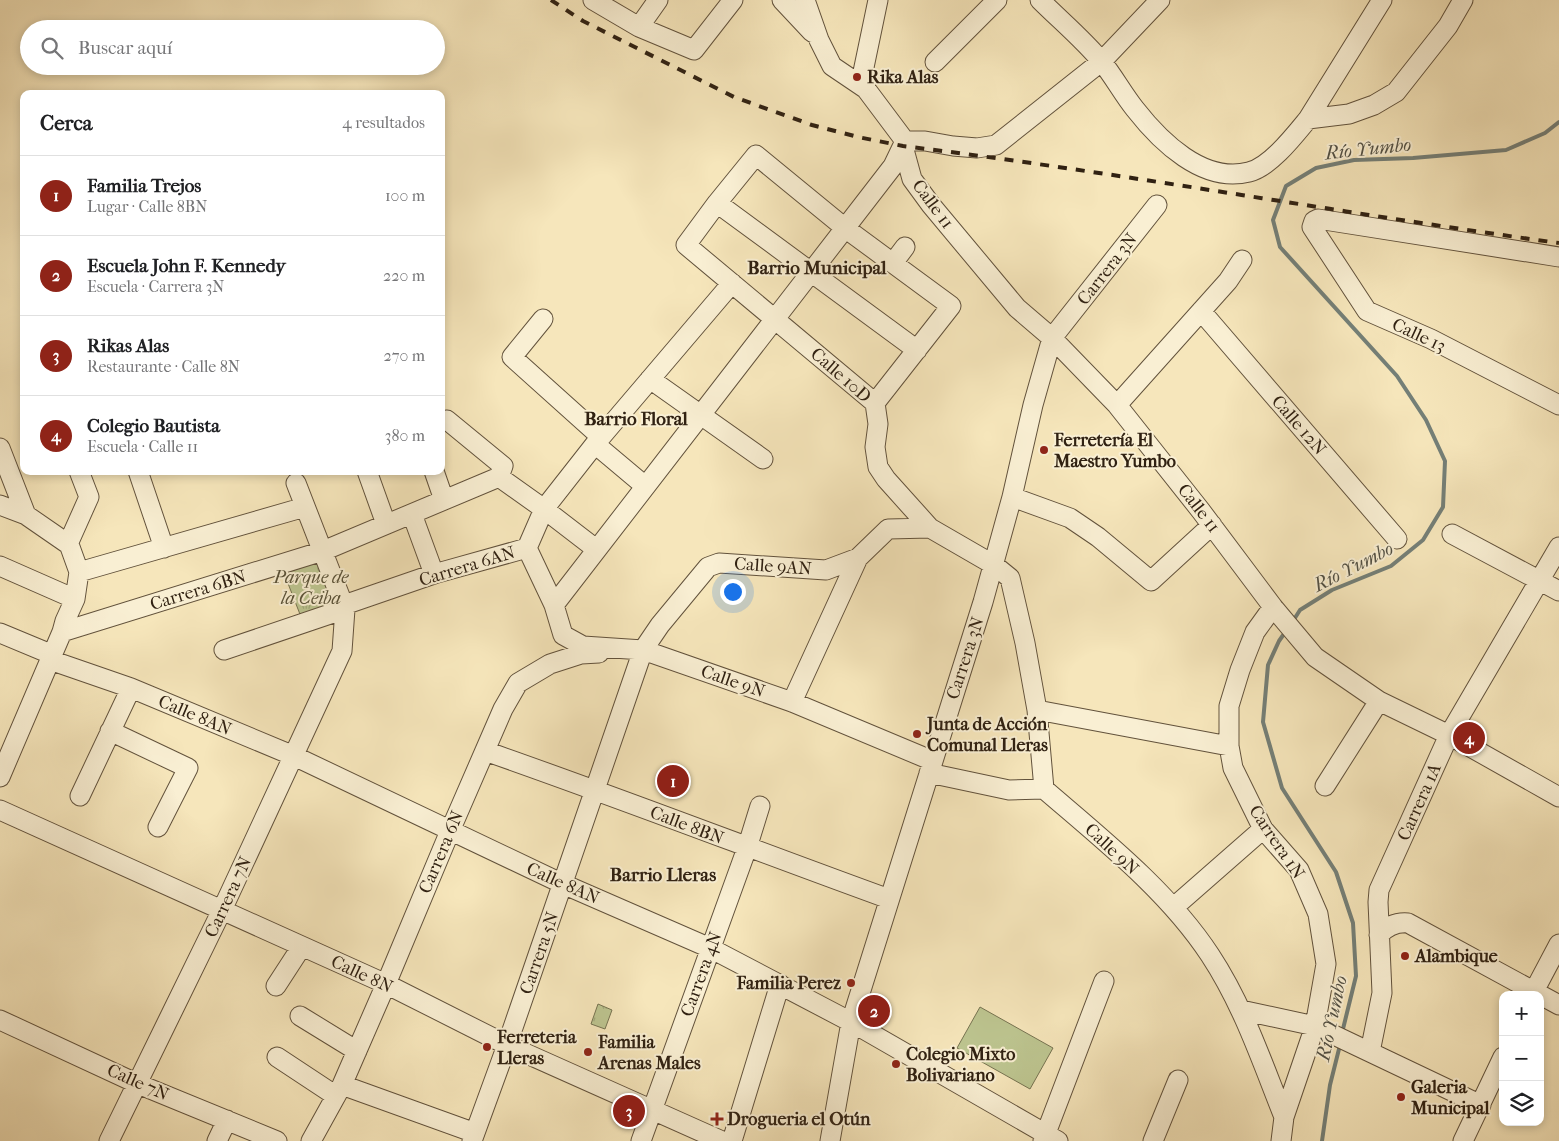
<!DOCTYPE html>
<html lang="es">
<head>
<meta charset="utf-8">
<style>
  :root { --surface:#fff; --page:#f2f2f2; --text:#202124; --muted:#757577; --line:#e0e0e0; --accent:#8f2418 }
  body { margin:0; font-family:"IM FELL French Canon",serif; background:var(--page); color:var(--text) }
  .controls { position:absolute; right:15px; bottom:15px; display:grid; overflow:hidden; border-radius:10px; box-shadow:0 2px 8px #0003 }
  .controls button { width:45px; height:45px; display:grid; place-items:center; padding:0; border:0; border-bottom:1px solid var(--line); background:var(--surface); color:var(--text); font:25px sans-serif }
  .you { position:absolute; left:732px; top:591px; width:18px; height:18px; margin:-12px; border:4px solid #fff; border-radius:50%; background:#1a73e8; box-shadow:0 0 0 8px #1a73e833 }
  .badge { display:grid; place-items:center; width:32px; height:32px; border-radius:50%; background:var(--accent); color:#fff; font-size:16px; font-weight:700 }
  .pin { position:absolute; translate:-50% -50%; border:2px solid #fff; box-shadow:0 1px 5px #0006 }
  .list { margin:0; padding:0; list-style:none }
  h2 { display:flex; justify-content:space-between; align-items:center; height:65px; margin:0; padding:0 20px; font-size:21px }
  h2 small { font-size:16px; font-weight:400; color:var(--muted) }
  .list li { display:grid; grid-template-columns:32px 1fr auto; gap:15px; align-items:center; box-sizing:border-box; height:80px; padding:0 20px; border-top:1px solid var(--line) }
  .list b { display:block; font-size:19px; white-space:nowrap }
  .list p { margin:0; font-size:16px; white-space:nowrap; color:var(--muted) }
  .list em { font-size:16px; font-style:normal; color:var(--muted) }
  .icon { flex:none; width:28px; height:28px; fill:none; stroke:currentColor; stroke-width:2; stroke-linecap:round; stroke-linejoin:round }
  .map { position:relative; flex:none; width:1559px; height:1141px; overflow:hidden }
  .search { position:absolute; background:var(--surface); box-shadow:0 2px 8px #0003; left:20px; top:20px; width:425px; height:55px; display:flex; align-items:center; gap:12px; box-sizing:border-box; padding:0 18px; border-radius:28px; color:var(--muted); font-size:19px }
  .panel { position:absolute; background:var(--surface); box-shadow:0 2px 8px #0003; left:20px; top:90px; width:425px; height:385px; border-radius:10px }
  .map>svg:first-child { display:block }
  .grass { fill:#bdc590; stroke:#767351 }
  .park { fill:url(#park-tufts); stroke:#767351 }
  .lines { fill:none; stroke-linecap:round; stroke-linejoin:round }
  .stream { stroke:#747f77; stroke-width:4 }
  .minor-casing { stroke:#62523c; stroke-width:21 }
  .minor { stroke:#f9efd3; stroke-width:19 }
  .rail { stroke:#302112; stroke-width:4; stroke-dasharray:9 9; stroke-linecap:butt }
  .poi-dot { fill:#8f2418; stroke:#f9efd3; stroke-width:2 }
  .labels { text-anchor:middle; stroke-width:4; stroke-linejoin:round; paint-order:stroke }
  .poi-label { font-size:18px; font-weight:bold; fill:#302112; stroke:#f9efd3; text-anchor:start }
  .street-label { font-size:18px; fill:#302112; stroke:#f9efd3 }
  .park-label { font-size:18px; font-style:italic; fill:#5a5238; stroke:#f9efd3 }
  .water-label { font-size:19px; font-style:italic; fill:#525044; stroke:#f9efd3 }
  .neighbourhood-label { font-size:19px; font-weight:bold; fill:#302112; stroke:#f9efd3 }
</style>
</head>
<body>
<div class="map">
<svg width="1559" height="1141" viewBox="0 0 1559 1141">
  <defs>
    <pattern id="park-tufts" width="24" height="20" patternUnits="userSpaceOnUse" patternTransform="scale(1.25)"><rect width="24" height="20" fill="#bdc590"/><path d="M3 7l-1-3M5 7V3M7 7l1-3M15 17l-1-3M17 17v-4M19 17l1-3" fill="none" stroke="#a3a97b"/></pattern>
  </defs>
  <rect width="100%" height="100%" fill="#f6e6bb"/>
  <filter id="stains"><feTurbulence type="fractalNoise" baseFrequency=".004" numOctaves="4"/><feColorMatrix values="0 0 0 0 .2 0 0 0 0 .09 0 0 0 0 .02 0 0 0 .5 -.17"/></filter>
  <radialGradient id="worn" r=".72"><stop offset=".6" stop-color="#630" stop-opacity="0"/><stop offset="1" stop-color="#630" stop-opacity=".3"/></radialGradient>
  <path class="grass" d="M980,1007L1053,1048L1030,1089L957,1048Z"/>
  <path class="park" d="M320,556L340,607L303,622L282,568Z
    M598,1004L612,1010L605,1029L591,1024Z"/>
  <g class="lines">
    <path class="stream" d="M1293,621L1300,610L1332,590L1391,566L1423,540L1443,507L1445,461L1426,420L1397,376L1280,247L1273,220L1286,186L1316,168L1354,160L1413,158L1506,150L1545,133L1559,122
      M1286,631L1279,641L1268,665L1263,722L1282,788L1336,872L1353,923L1356,976L1342,1033
      M1322,1141L1330,1085L1340,1045"/>
    <g class="minor-casing">
      <path id="minor" d="M593,0L639,27L694,50L733,0
        M782,0L812,32
        M805,0L819,40L832,66L866,89
        M878,0L863,72L866,89L905,141
        M1040,0C1060,20 1084,40 1102,62C1114,77 1123,94 1135,109C1160,141 1203,184 1249,172C1270,167 1294,136 1308,119L1382,0
        M639,27L658,0
        M935,62L997,0
        M1308,119L1349,114L1374,105L1396,92L1448,26L1463,0
        M905,141L893,166L554,605L563,635L583,646L643,650L792,702L933,761
        M905,141H925L953,146L977,148L996,145L1102,61L1160,0
        M903,146L912,179L931,205L1017,308L1052,338L1117,405L1201,511L1273,607L1315,657L1379,701L1449,735L1559,797
        M717,203L917,350
        M1559,257L1318,219L1314,221L1312,227L1367,311L1431,339L1559,405
        M893,263L905,247
        M1201,311L1397,539
        M543,319L512,357L601,437
        M650,379L763,459
        M875,403L951,306L845,228L756,155L717,203L686,245L875,403L878,424L875,447L878,467L886,479L930,528L994,565L1010,578L1025,643L1037,710L1044,789
        M1117,405L1228,281L1242,260
        M447,420L503,466L499,477
        M595,444L645,486
        M0,448L26,515
        M138,471L164,548
        M367,471L386,524
        M434,471L444,500
        M499,477L544,509L596,549
        M1012,497L1070,518L1098,537L1151,581L1212,525
        M0,505L26,515L68,544L70,547L79,572L75,599L65,621L62,632L0,777
        M412,514L434,574
        M1452,534L1559,591
        M68,544L89,497L79,471
        M527,548L544,509L595,444L732,283
        M527,548L554,605
        M0,566L75,599
        M79,572L305,507
        M344,605L434,574L527,548
        M1273,607L1255,632L1240,670L1229,706V746L1233,768L1263,829L1299,870L1318,914L1326,964L1315,1026L1284,1117L1281,1141
        M62,632L323,551L499,477
        M0,633L53,655
        M224,650L345,609
        M50,660L131,688L294,756L563,884L710,948L851,1022L1058,1141
        M792,702L858,558
        M1037,710L1229,746
        M110,731L188,768L158,827
        M485,751C620,798 754,850 889,899
        M929,773L1009,790L1044,789C1102,839 1168,891 1210,955C1243,1005 1262,1062 1284,1117
        M1325,786L1379,701
        M80,796L131,688
        M0,810L386,984L507,1045L722,1141
        M1174,907L1263,829
        M1379,935C1387,926 1396,922 1408,923L1559,1005
        M276,986L302,946
        M1532,995L1559,944
        M1241,1010L1315,1026L1481,1105
        M300,1016L357,1051
        M0,1020L138,1084L277,1141
        M1370,1052L1382,993L1378,902L1379,890L1449,735L1559,547
        M277,1057L336,1096
        M342,1085L475,1133
        M109,1141L222,910L342,651L345,609L296,483
        M217,1141L227,1120
        M311,1141L342,1085L386,984L450,831L503,709L518,683L550,664L581,654L599,653
        M472,1141L507,1045L643,650L660,625L708,567L719,563L826,570L858,558L888,529L930,528
        M641,1141L747,848L760,806
        M732,1141L780,984
        M830,1141L851,1022L983,602L1012,497L1033,405L1052,338L1157,205
        M1043,1141L1104,981
        M1153,1141L1178,1080
        M1463,1141L1503,1057"/>
    </g>
    <use href="#minor" class="minor"/>
    <path class="rail" d="M551,0L583,21L734,97L812,125L858,137L903,146C1123,173 1340,213 1559,243"/>
  </g>
  <g class="poi-dot">
    <circle cx="857" cy="77" r="5"/>
    <circle cx="1044" cy="450" r="5"/>
    <circle cx="917" cy="734" r="5"/>
    <circle cx="1405" cy="956" r="5"/>
    <circle cx="851" cy="983" r="5"/>
    <circle cx="487" cy="1047" r="5"/>
    <circle cx="588" cy="1052" r="5"/>
    <circle cx="896" cy="1064" r="5"/>
    <circle cx="1401" cy="1097" r="5"/>
    <path d="M714.5 1111.5h5v5h5v5h-5v5h-5v-5h-5v-5h5z"/>
  </g>
  <g class="labels">
    <g class="poi-label">
      <text x="867" y="83">Rika Alas</text>
      <text x="1054" y="446">Ferretería El<tspan x="1054" dy="21">Maestro Yumbo</tspan></text>
      <text x="927" y="730">Junta de Acción<tspan x="927" dy="21">Comunal Lleras</tspan></text>
      <text x="1415" y="962">Alambique</text>
      <text x="841" y="989" text-anchor="end">Familia Perez</text>
      <text x="497" y="1043">Ferreteria<tspan x="497" dy="21">Lleras</tspan></text>
      <text x="598" y="1048">Familia<tspan x="598" dy="21">Arenas Males</tspan></text>
      <text x="906" y="1060">Colegio Mixto<tspan x="906" dy="21">Bolivariano</tspan></text>
      <text x="1411" y="1093">Galeria<tspan x="1411" dy="21">Municipal</tspan></text>
      <text x="727" y="1125">Drogueria el Otún</text>
    </g>
    <g class="street-label">
      <text transform="translate(933 204) rotate(53)" y="6">Calle 11</text>
      <text transform="translate(1107 269) rotate(-52)" y="6">Carrera 3N</text>
      <text transform="translate(1419 335) rotate(25)" y="6">Calle 13</text>
      <text transform="translate(841 375) rotate(41)" y="6">Calle 10D</text>
      <text transform="translate(1299 425) rotate(49)" y="6">Calle 12N</text>
      <text transform="translate(1199 508) rotate(52)" y="6">Calle 11</text>
      <text transform="translate(467 566) rotate(-17)" y="6">Carrera 6AN</text>
      <text transform="translate(773 566) rotate(4)" y="6">Calle 9AN</text>
      <text transform="translate(198 590) rotate(-17)" y="6">Carrera 6BN</text>
      <text transform="translate(965 658) rotate(-72)" y="6">Carrera 3N</text>
      <text transform="translate(733 681) rotate(19)" y="6">Calle 9N</text>
      <text transform="translate(195 715) rotate(23)" y="6">Calle 8AN</text>
      <text transform="translate(1419 802) rotate(-66)" y="6">Carrera 1A</text>
      <text transform="translate(687 825) rotate(21)" y="6">Calle 8BN</text>
      <text transform="translate(1277 842) rotate(56)" y="6">Carrera 1N</text>
      <text transform="translate(1112 849) rotate(43)" y="6">Calle 9N</text>
      <text transform="translate(441 852) rotate(-67)" y="6">Carrera 6N</text>
      <text transform="translate(563 883) rotate(24)" y="6">Calle 8AN</text>
      <text transform="translate(228 897) rotate(-65)" y="6">Carrera 7N</text>
      <text transform="translate(539 953) rotate(-71)" y="6">Carrera 5N</text>
      <text transform="translate(362 974) rotate(25)" y="6">Calle 8N</text>
      <text transform="translate(701 974) rotate(-70)" y="6">Carrera 4N</text>
      <text transform="translate(138 1082) rotate(24)" y="6">Calle 7N</text>
    </g>
    <g class="park-label">
      <text x="311" y="583">Parque de<tspan x="311" dy="21">la Ceiba</tspan></text>
    </g>
    <g class="water-label">
      <text transform="translate(1368 148) rotate(-6)" y="7">Río Yumbo</text>
      <text transform="translate(1353 566) rotate(-27)" y="7">Río Yumbo</text>
      <text transform="translate(1331 1018) rotate(-78)" y="7">Río Yumbo</text>
    </g>
    <g class="neighbourhood-label">
      <text x="817" y="274">Barrio Municipal</text>
      <text x="636" y="425">Barrio Floral</text>
      <text x="663" y="881">Barrio Lleras</text>
    </g>
  </g>
  <rect width="100%" height="100%" filter="url(#stains)"/>
  <rect width="100%" height="100%" fill="url(#worn)"/>
</svg>
<div class="controls">
<button>+</button>
<button>−</button>
<button><svg class="icon" aria-label="layers" viewBox="0 0 24 24"><path d="M12 4l9 5-9 5-9-5zM3 14l9 5 9-5"/></svg></button>
</div>
<div class="you"></div>
<div class="pin badge" style="left:673px;top:781px">1</div>
<div class="pin badge" style="left:874px;top:1011px">2</div>
<div class="pin badge" style="left:629px;top:1111px">3</div>
<div class="pin badge" style="left:1469px;top:738px">4</div>
<div class="search"><svg class="icon" aria-label="search" viewBox="0 0 24 24"><circle cx="10" cy="10" r="6"/><path d="M15 15l6 6"/></svg>Buscar aquí</div>
<section class="panel">
<h2>Cerca<small>4 resultados</small></h2>
<ul class="list">
<li><span class="badge">1</span><div><b>Familia Trejos</b><p>Lugar · Calle 8BN</p></div><em>100 m</em></li>
<li><span class="badge">2</span><div><b>Escuela John F. Kennedy</b><p>Escuela · Carrera 3N</p></div><em>220 m</em></li>
<li><span class="badge">3</span><div><b>Rikas Alas</b><p>Restaurante · Calle 8N</p></div><em>270 m</em></li>
<li><span class="badge">4</span><div><b>Colegio Bautista</b><p>Escuela · Calle 11</p></div><em>380 m</em></li>
</ul>
</section>
</div>
</body>
</html>
